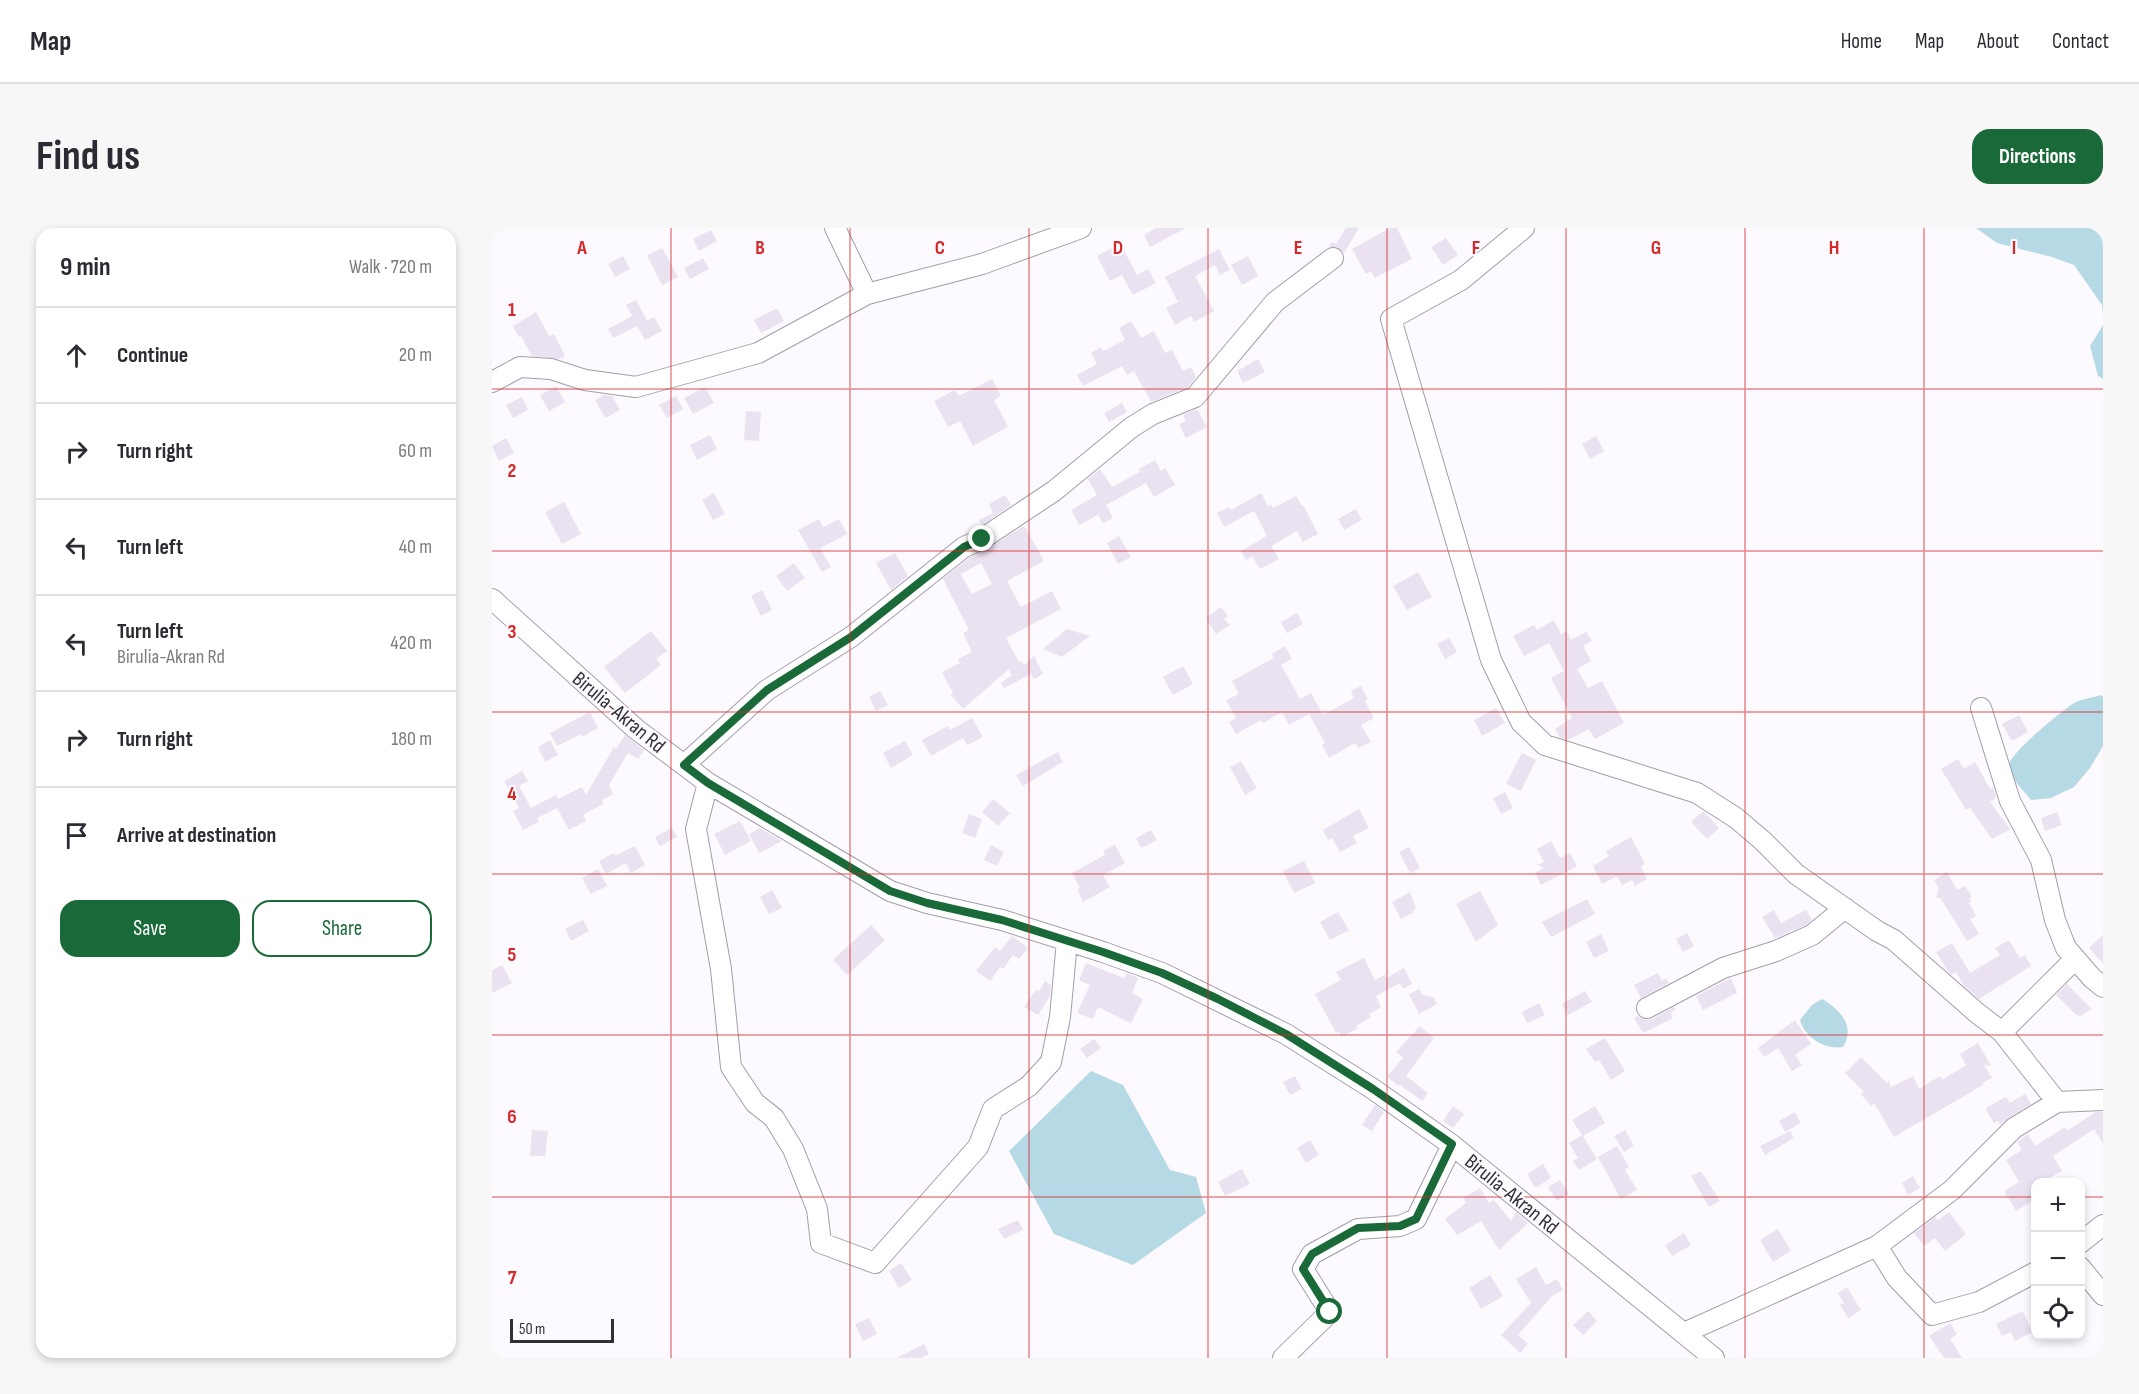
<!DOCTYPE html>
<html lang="en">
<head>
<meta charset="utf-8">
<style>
  :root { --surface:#fff; --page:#f7f7f7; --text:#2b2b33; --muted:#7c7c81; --line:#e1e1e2; --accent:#196939 }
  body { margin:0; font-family:"Sofia Sans Condensed",sans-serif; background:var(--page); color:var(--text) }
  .controls { position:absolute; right:18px; bottom:18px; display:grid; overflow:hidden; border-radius:12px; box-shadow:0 3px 9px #0003 }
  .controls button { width:54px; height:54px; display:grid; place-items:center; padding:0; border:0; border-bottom:2px solid var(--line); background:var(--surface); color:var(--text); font:30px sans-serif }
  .scale { position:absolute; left:18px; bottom:15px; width:104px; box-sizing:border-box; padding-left:6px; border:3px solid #332f36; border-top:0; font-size:16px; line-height:21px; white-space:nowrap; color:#332f36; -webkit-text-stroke:4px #fcfafe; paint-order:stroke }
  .stop { position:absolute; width:18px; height:18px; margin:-14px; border:4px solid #196939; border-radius:50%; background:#fff }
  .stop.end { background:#196939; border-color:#fff; box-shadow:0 2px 6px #0008 }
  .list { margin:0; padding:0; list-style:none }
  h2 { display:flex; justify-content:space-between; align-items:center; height:78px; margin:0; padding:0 24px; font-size:26px }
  h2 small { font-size:20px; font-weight:400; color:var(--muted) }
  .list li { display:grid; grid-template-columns:39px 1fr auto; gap:18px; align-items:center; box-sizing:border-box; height:96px; padding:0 24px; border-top:2px solid var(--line) }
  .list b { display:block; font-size:22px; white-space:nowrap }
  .list p { margin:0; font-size:20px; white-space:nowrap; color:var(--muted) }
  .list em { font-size:20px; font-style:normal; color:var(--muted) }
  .actions { display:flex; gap:12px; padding:18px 24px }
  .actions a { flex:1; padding:14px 0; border:2px solid var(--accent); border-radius:18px; text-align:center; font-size:21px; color:var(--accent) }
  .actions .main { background:var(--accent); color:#fff }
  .icon { flex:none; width:33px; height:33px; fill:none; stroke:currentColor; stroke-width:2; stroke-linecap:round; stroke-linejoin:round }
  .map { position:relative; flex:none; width:1611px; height:1130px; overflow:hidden; border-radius:18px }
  header { display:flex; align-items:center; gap:36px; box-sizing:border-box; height:84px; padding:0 30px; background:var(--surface); border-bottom:2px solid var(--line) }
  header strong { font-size:28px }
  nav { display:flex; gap:33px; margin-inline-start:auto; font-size:21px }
  .intro { display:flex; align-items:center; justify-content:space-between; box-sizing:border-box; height:144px; padding:0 36px }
  h1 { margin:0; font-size:42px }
  .button { padding:15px 27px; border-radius:18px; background:var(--accent); color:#fff; font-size:21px; font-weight:700 }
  main { display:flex; gap:36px; padding:0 36px }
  aside { flex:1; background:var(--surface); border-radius:18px; box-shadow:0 3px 9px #0003 }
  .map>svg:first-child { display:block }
  .water { fill:#b6d9e6 }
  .building { fill:#eae1f1; fill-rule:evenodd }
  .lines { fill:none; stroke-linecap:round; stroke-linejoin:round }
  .minor-casing { stroke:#a49cab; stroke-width:22 }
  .minor { stroke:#fff; stroke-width:20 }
  .route { stroke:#196939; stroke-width:8 }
  .grid { fill:none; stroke:#d62828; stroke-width:1.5; stroke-opacity:0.55 }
  .labels { text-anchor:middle; stroke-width:4.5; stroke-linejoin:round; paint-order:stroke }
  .street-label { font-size:21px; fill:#332f36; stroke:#fcfafe }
  .grid-label { font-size:20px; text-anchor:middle; font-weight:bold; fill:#d62828; stroke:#fcfafe; stroke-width:4.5; stroke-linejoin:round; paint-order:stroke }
</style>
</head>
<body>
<header>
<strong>Map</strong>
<nav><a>Home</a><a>Map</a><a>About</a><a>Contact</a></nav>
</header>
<div class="intro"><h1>Find us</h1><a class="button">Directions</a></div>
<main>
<aside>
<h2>9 min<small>Walk · 720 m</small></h2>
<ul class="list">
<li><svg class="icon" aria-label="ahead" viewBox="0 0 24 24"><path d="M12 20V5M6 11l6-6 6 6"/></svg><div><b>Continue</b></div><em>20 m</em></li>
<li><svg class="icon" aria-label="right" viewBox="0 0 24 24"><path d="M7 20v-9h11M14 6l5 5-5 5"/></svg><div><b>Turn right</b></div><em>60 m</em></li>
<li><svg class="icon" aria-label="left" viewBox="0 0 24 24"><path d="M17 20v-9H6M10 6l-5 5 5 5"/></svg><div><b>Turn left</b></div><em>40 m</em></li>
<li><svg class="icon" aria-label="left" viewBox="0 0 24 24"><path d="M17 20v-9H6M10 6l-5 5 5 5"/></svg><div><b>Turn left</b><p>Birulia-Akran Rd</p></div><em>420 m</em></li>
<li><svg class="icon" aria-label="right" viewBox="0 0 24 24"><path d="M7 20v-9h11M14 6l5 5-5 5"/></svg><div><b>Turn right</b></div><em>180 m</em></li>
<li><svg class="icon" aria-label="arrive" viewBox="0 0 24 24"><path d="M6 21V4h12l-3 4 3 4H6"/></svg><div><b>Arrive at destination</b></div></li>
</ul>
<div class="actions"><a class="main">Save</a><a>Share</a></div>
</aside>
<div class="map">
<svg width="1611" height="1130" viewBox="0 0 1611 1130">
  <rect width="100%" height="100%" fill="#fcfafe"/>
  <path class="water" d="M1484,0H1611V87L1610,77L1582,37L1560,29L1505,15Z
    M1611,97V151L1606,148L1598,118Z
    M1609,467L1611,469V518L1598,540L1582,559L1559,570L1539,572C1532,563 1517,549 1517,537C1517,526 1571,482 1582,475C1589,471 1600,470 1609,467Z
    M1330,771C1348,781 1364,799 1351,819C1333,822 1313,810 1308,792L1320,777Z
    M599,843L631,857L678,942L704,949L714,985L641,1037L562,1006L517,923Z"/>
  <path class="building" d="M664,0H694L658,19L652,7Z
    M854,0H867L852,25L846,19H837L840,14L844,16Z
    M898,0H905L920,31L883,50L879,43L874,46L860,21Z
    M219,2L225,13L207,23L201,11Z
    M954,10L966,27L951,37L939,19Z
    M628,15L645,47L656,41L664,55L641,67L630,47L618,53L605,28Z
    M170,20L186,49L170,57L155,27Z
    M727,21L738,42L728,47L723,37L703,48L722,83L702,94L699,88L683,97L674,80L686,74L673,49Z
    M131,28L138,41L123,49L116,36Z
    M756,28L766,48L750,57L739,37Z
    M211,30L217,41L198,51L192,40Z
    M144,72L155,93L162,89L170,103L153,112L145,98L121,110L116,101L140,88L134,77Z
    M285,80L292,93L269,105L262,92Z
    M44,84L57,108L62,106L73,128L67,131L40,128L29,108L27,109L21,98Z
    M639,93L649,110L662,103L673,125L680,122L691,143L699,139L704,149L696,159L659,174L642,143L635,147L630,138L591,158L585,147L605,136L599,125L609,119L611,123L633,112L627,100Z
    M766,131L773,144L751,155L745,143Z
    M500,151L509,168L502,172L516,199L481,218L468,193L456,199L442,173L463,162L467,168Z
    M64,158L73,174L57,183L48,167Z
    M213,159L222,175L201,186L192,170Z
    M112,167L120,168L128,182L113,190L103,172Z
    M184,168L191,181L175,190L167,177Z
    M30,169L36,182L21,190L14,177Z
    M630,175L635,184L617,194L612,185Z
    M705,181L715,199L694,210L687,196L694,193L691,187Z
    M254,183L269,184L267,213L252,212Z
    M218,207L225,221L205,232L198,217Z
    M1104,208L1112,223L1098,231L1090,216Z
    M14,210L22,225L7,233L0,218Z
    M663,232L669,243L673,240L683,257L662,269L654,255L614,277L621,290L611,295L606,287L587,297L579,282L605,267L596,251L608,241L620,259L648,244L647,241Z
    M222,265L233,286L221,292L210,272Z
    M769,265L776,278L779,276L781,280L804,268L810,278L811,277L826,306L811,314L805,303L779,318L787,331L768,341L760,328L754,332L749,323L775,308L762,283L732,299L725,285L737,279L739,282Z
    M513,267L519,277L490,297L487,292L501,285L497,276Z
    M72,274L89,306L70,316L53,284Z
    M864,281L870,292L852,302L846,291Z
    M327,291L331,299L347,291L355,306L328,320L339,339L330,344L306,302Z
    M530,299H533L552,333L515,353L529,379L560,363L569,381L514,410L527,434L530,433L532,437L542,428L551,446L542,451L539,446L512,460L509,455L520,447L517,441L471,481L459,467L461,465L450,444L468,435L466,431L480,424L471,405L477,402L451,351L478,329L496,321ZM489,335L500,356L480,366L469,346Z
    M627,308L639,329L626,336L615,315Z
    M403,325L416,348L399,362L384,335Z
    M302,335L313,350L295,363L284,348Z
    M926,344L940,369L915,382L901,358Z
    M270,362L280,382L269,388L259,368Z
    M729,379L736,388L732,391L738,397L724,406L714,390Z
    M805,385L811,396L795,405L789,394Z
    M1062,392L1069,406L1074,403L1079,412L1094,404L1100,413L1091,418L1099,433L1085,441L1096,460L1110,453L1132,495L1103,511L1097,501L1076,512L1067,509L1063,501L1080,490L1059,450L1072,443L1057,415L1032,428L1021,408L1042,397L1045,402Z
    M575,401L598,408L570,429L551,421Z
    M159,403L175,423L164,431L169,437L133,465L112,439Z
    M957,410L965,424L953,431L945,416Z
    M793,418L800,431L789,437L808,471L819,465L831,487L862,470L859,463L869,458L876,471L873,473L882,490L869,497L879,514L866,520L863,515L837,530L830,517L833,515L817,486L797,497L790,484L771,495L769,492L744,506L737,494L744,490L734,472L747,466L740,453L782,430L780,426Z
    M691,438L701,456L681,467L671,449Z
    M388,463L396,477L384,483L377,469Z
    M1004,480L1013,495L990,508L982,492Z
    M98,484L106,500L90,509L89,506L65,518L58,505Z
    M1527,487L1536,504L1520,513L1510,496Z
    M480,490L491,509L475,517L471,510L439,528L430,512L456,498L458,502Z
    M133,507L152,522L146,531L136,525L117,557L121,566L110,572L111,576L91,587L94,593L77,602L65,580L45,590L47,594L31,602L21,583L27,580L12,553L30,543L36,553L27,558L39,580L64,567L66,571L90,559L94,567L122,519L124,521Z
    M58,512L66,527L53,534L46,519Z
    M413,513L421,527L399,540L391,525Z
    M566,524L571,534L531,558L524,547Z
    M1030,525L1044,532L1029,563L1014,556Z
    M1466,531L1472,541L1483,534L1498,561L1501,560L1504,570L1498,574L1518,601L1500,611L1478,580L1474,582L1449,541Z
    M749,533L765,560L753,567L738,539Z
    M1013,564L1021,580L1009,586L1001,570Z
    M501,571L518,585L506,598L490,584Z
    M867,581L877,600L861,608L865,615L848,624L840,610L836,612L831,602Z
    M1211,583L1227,600L1215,611L1199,594Z
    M1565,584L1570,597L1553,603L1549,590Z
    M477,586L490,591L483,610L470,605Z
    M248,593L259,613L233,627L222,606Z
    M180,600L185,609L168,618L163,609Z
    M268,600L290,613L267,625L257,606Z
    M659,602L665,612L649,620L644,610Z
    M1139,609L1153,636L1149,638L1155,651L1143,658L1140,652L1130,657L1125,648L1110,656L1101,638L1117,628L1114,623Z
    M1059,613L1068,630L1078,625L1085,638L1049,657L1043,645L1052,640L1045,637L1052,634L1045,621Z
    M499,617L512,624L505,638L492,632Z
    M623,617L633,635L611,647L618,659L591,674L585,661L588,660L580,645L613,627L611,623Z
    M143,618L153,637L139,645L134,635L114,646L107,633L122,625L123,628Z
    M917,619L928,640L918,645L907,624Z
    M812,633L823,655L802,665L791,643Z
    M106,641L115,658L99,666L90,650Z
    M1455,644L1465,662L1473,658L1480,669L1477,670L1479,673L1477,675L1484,688L1478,691L1487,706L1475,713L1449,671L1444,669L1447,661L1442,652Z
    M280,662L290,680L277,686L268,669Z
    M988,663L1006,697L984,714L964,676Z
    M918,664L924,680L921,682L922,684L909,691L900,674Z
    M1095,671L1103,686L1059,709L1050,694Z
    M1282,682L1289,695L1314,682L1320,692L1314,697L1283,710L1270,689Z
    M846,684L857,702L838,712L828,694Z
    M91,692L97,703L79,713L73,701Z
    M379,697L393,712L355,747L341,732Z
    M1195,705L1202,718L1191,724L1184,711Z
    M1109,706L1117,723L1102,730L1094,714Z
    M1611,707V735L1597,720Z
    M520,708L536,720L527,731L521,727L511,741L508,739L498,753L484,743L503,719L508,723Z
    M1517,712L1528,730L1533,727L1539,738L1487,771L1472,758L1464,744L1459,747L1455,742L1444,724L1460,715L1478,745L1508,727L1503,720Z
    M872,730L883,752L893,747L894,750L912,740L920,756L911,761L908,755L884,768L889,779L877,786L879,789L864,798L866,800L850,809L847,804L844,805L823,766L849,752L844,744Z
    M594,735L632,750L635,745L646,750L640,765L651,771L639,795L606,779L601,791L585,785L598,757L587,752Z
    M10,737L20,755L0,765V742Z
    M1166,745L1170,753L1174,750L1177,755L1149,770L1142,757Z
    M1239,750L1245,765L1211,782L1204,768Z
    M553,753L559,757L558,768L546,787L532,779L544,762L547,763Z
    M1575,756L1600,781L1587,789L1586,786L1584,787L1564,767Z
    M927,761L931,767L941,769L945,776L927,786L917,766Z
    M1093,763L1100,774L1076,787L1070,776Z
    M1047,775L1053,787L1035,795L1030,784Z
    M1182,779L1184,782L1178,785L1181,790L1151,805L1142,790L1146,788L1154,792L1160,791Z
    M1303,792L1319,816L1303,827L1310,837L1300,843L1286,820L1272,829L1266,820Z
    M928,798L942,810L914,848L936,865L930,873L907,856L906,858L895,848L911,830L904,824Z
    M1113,810L1133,843L1119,852L1107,832L1103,834L1094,821Z
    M602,811L609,820L595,830L588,821Z
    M1486,815L1499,838L1492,837L1500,850L1490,855L1491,857L1402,909L1382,875L1379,878L1369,866L1372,864L1353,845L1369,829L1395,855L1397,853L1399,859L1421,848L1427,861L1448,848L1450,852L1474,837L1468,826Z
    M803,848L810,861L798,867L791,854Z
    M1533,866L1539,876L1516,890L1508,897L1506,893L1502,895L1494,882L1495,879L1514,869L1518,875Z
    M883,877L892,884L880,903L870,897Z
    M961,878L972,886L961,900L951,893Z
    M1103,878L1113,895L1091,908L1105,931L1087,942L1081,933L1086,930L1077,915L1090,907L1080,892Z
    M1303,884L1309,895L1293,904L1287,893Z
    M1604,884H1611V916L1602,901L1561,928L1570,943L1550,954H1544V971L1524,983L1512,963L1527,954L1514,932L1530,922L1525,914L1536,906L1543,918L1573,899L1575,903Z
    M40,902L56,903L53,928H38Z
    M1133,902L1142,918L1132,924L1122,908Z
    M1298,903L1302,910L1273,927L1268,918Z
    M818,912L827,927L814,935L805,920Z
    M1125,918L1137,939L1133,942L1145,962L1129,971L1106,929Z
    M1051,936L1059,950L1043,960L1035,946Z
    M750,941L758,956L733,968L726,954Z
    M1209,943L1228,973L1217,979L1199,948Z
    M1421,948L1428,960L1416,967L1410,955Z
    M1068,952L1077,966L1065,973L1056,959Z
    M988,960L997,975L1002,972L1019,993L1024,984L1036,995L1007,1022L989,993L965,1007L953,991L974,975L971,970Z
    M1457,984L1474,1006L1453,1023L1443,1010L1432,1018L1422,1005L1443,989L1446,992Z
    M526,992L531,1002L512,1011L506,1001Z
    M1286,1001L1299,1023L1281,1034L1268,1012Z
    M1192,1005L1199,1017L1180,1028L1173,1017Z
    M409,1035L420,1052L407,1060L397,1043Z
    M1044,1039L1054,1057L1065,1051L1071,1062L1060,1068L1026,1107L1036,1116L1028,1125L1009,1107L1039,1075L1024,1051Z
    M998,1047L1011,1068L989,1081L977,1060Z
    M1355,1059L1369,1082L1356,1090L1348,1077L1352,1075L1346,1065Z
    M1096,1083L1105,1093L1091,1107L1081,1097Z
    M1531,1083L1540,1104L1523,1113L1519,1104L1510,1108L1504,1096Z
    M377,1090L385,1106L371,1113L363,1096Z
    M1458,1095L1465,1106L1458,1111L1470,1130H1452L1437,1108Z
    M432,1116L437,1126L429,1130H405Z"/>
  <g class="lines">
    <g class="minor-casing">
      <path id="minor" d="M343,0L375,66
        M1032,0L969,52L899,91L999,432L1029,494L1053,517L1205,565L1244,590L1271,613L1304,646L1385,703L1402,712L1485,785L1510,804
        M0,154L28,139L59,141L93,152L144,159L266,125L375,66L490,36L589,0
        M0,371L144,501L216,555L398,663L435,675L510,692L611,724L670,745L794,806L881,861L960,917L1222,1130
        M1489,480L1518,573L1549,632L1563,692L1574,720L1600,750L1611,759
        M192,537L275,462L359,409L472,319L490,311L562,263L640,199L661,186L703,169L783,74L841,30
        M216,555L204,601L229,741L239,839L263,875L282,890L301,921L325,981L329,1015L383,1035L486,919L501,881L537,858L559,834L568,789L575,713
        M1155,780L1231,740L1284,723L1320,707L1353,680
        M1565,874L1611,872
        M1588,1015L1611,997
        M1385,1018L1405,1050L1440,1087L1487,1074L1544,1044
        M1588,1039L1611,1067
        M1192,1105L1385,1018L1460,962L1522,900L1565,874L1510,804L1583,731
        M791,1130L838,1084L811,1041L820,1026L866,1001L908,998L924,991L960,917"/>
    </g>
    <use href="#minor" class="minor"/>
  </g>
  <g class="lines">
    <path class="route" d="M490,311L472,319L359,409L275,462L192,537L216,555L398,663L435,675L510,692L611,724L670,745L726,771L794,806L881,861L960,916L924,991L908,998L866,1000L820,1026L811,1041L838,1084"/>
  </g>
  <path class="grid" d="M179,0V1130M358,0V1130M537,0V1130M716,0V1130M895,0V1130M1074,0V1130M1253,0V1130M1432,0V1130M0,161H1611M0,323H1611M0,484H1611M0,646H1611M0,807H1611M0,969H1544M1588,969H1611"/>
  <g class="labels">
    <g class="street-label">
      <text transform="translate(127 484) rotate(40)" y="7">Birulia-Akran Rd</text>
      <text transform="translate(1020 966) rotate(39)" y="7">Birulia-Akran Rd</text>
    </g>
  </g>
  <g class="grid-label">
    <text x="90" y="26">A</text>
    <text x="268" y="26">B</text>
    <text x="448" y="26">C</text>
    <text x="626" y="26">D</text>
    <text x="806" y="26">E</text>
    <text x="984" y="26">F</text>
    <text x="1164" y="26">G</text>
    <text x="1342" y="26">H</text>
    <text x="1522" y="26">I</text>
    <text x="20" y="88">1</text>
    <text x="20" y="249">2</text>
    <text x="20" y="410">3</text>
    <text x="20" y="572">4</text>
    <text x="20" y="733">5</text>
    <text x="20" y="895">6</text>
    <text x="20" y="1056">7</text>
  </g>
</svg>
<div class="controls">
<button>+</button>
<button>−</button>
<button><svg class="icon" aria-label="locate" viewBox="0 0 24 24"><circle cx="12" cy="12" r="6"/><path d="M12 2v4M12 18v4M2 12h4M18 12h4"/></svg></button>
</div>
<div class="scale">50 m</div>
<div class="stop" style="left:838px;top:1084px"></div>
<div class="stop end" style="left:490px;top:311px"></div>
</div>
</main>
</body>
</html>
